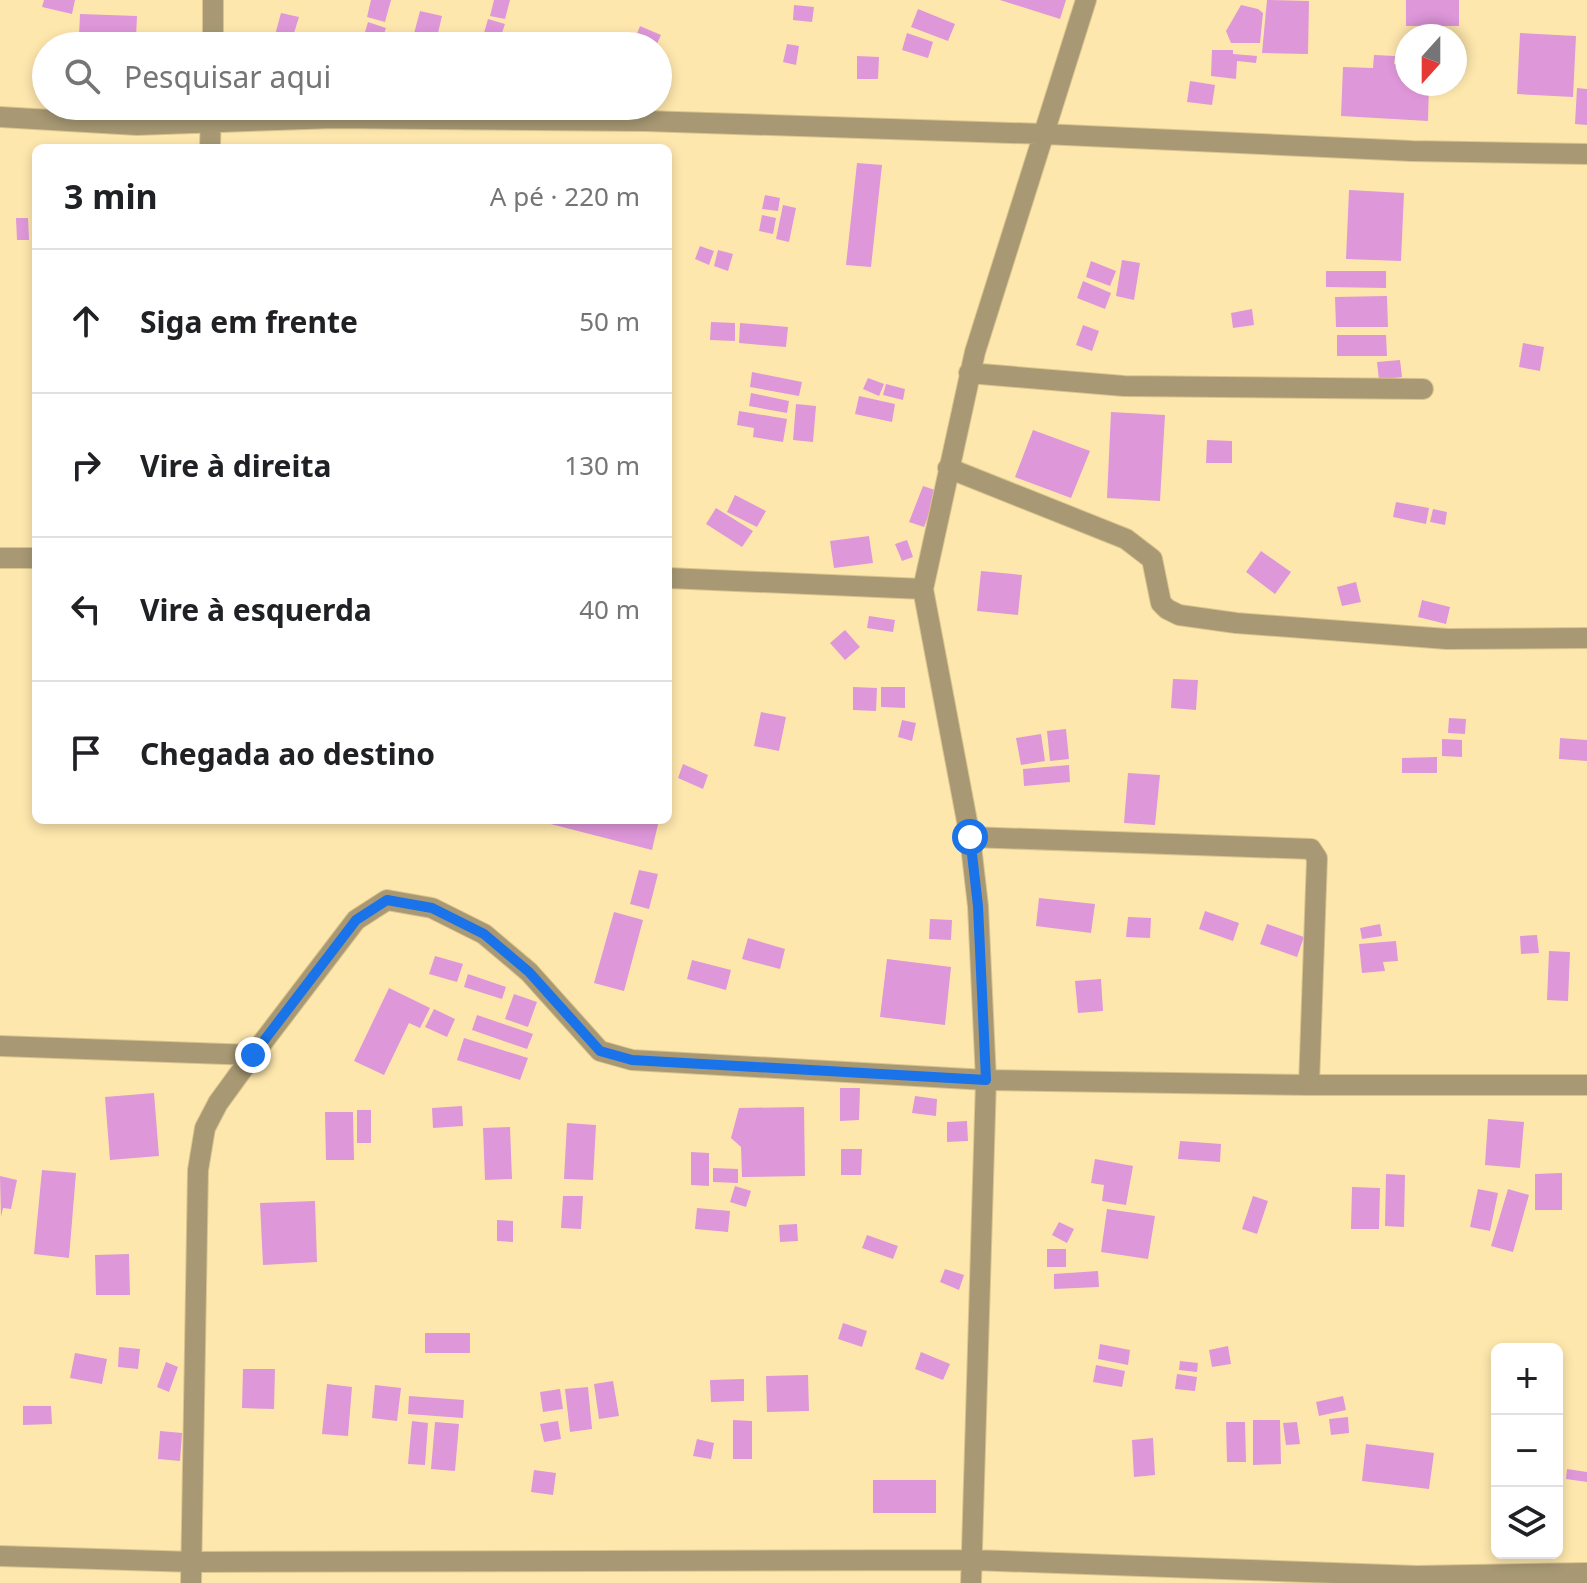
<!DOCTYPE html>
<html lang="pt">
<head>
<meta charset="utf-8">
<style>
  :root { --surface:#fff; --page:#f2f2f2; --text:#202124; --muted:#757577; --line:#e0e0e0 }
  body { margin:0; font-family:"Noto Sans",sans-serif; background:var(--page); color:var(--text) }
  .controls { position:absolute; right:24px; bottom:24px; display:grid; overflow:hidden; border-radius:12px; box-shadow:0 4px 12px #0003 }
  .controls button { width:72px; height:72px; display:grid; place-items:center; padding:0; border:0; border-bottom:2px solid var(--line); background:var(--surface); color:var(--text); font:40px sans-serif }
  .compass { position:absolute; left:1395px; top:24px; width:72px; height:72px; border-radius:50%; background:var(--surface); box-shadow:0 4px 12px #0003; rotate:201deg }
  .stop { position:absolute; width:24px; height:24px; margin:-18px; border:6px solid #1a73e8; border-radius:50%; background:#fff }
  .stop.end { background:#1a73e8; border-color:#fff; box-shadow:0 2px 8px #0008 }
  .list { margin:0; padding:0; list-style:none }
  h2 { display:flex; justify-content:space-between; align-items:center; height:104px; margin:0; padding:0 32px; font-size:34px }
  h2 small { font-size:26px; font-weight:400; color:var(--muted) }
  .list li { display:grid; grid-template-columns:52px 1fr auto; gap:24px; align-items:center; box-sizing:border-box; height:144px; padding:0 32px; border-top:2px solid var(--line) }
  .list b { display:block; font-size:30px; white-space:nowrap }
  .list em { font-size:26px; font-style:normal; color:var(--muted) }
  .icon { flex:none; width:44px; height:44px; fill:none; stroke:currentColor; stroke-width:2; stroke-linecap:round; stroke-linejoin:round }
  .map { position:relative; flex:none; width:1587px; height:1583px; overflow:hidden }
  .search { position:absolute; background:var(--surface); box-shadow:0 4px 12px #0003; left:32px; top:32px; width:640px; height:88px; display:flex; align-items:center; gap:20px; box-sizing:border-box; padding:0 28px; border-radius:44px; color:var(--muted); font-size:30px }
  .panel { position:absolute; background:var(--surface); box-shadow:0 4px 12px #0003; left:32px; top:144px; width:640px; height:680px; border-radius:12px }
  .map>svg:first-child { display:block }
  .building { fill:#de97d9 }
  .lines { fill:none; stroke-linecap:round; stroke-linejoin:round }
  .street-casing { stroke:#d9c48f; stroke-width:22 }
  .street { stroke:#a89974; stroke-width:20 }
  .route { stroke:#1a73e8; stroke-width:10 }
</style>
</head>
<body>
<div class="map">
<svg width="1587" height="1583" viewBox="0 0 1587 1583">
  <rect width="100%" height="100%" fill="#fee7ad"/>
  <path class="building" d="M44,0H75L72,14L42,7Z
    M371,0H391L385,22L367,17Z
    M494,0H510L505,19L490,16Z
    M1000,0H1066L1060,19Z
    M1267,0L1309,1L1308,54L1262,53Z
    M1406,0H1459V26H1406Z
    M794,5L814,7L812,22L793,20Z
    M1241,5L1258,9L1263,13L1260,43H1231L1226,31Z
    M918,9L955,24L948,41L911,27Z
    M420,11L442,16L435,46L412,41Z
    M281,13L299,17L290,46H272Z
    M80,14L137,16L136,38L79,35Z
    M488,19L505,24L498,45L482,40Z
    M368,22L386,28L380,46H361Z
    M640,26L661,35L656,46H632Z
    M907,33L933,42L928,58L902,50Z
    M1520,33L1576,36L1573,97L1517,94Z
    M74,39L115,44V46H73Z
    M787,44L799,46L796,65L783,62Z
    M1212,50H1233V54L1257,56L1256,63L1237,61L1236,79L1211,76Z
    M1374,55L1395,56L1394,64L1407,65V84H1429L1428,121L1341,116L1343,67L1373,68Z
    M857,56L879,57L878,79H857Z
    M1190,81L1215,85L1212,105L1187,102Z
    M1577,88L1587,89V125L1575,124Z
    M857,163L882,165L871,267L846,265Z
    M1349,190L1404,193L1401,261L1346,259Z
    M765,195L780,198L778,211L762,209Z
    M783,205L796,208L789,242L776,239Z
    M762,215L776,218L773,234L759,231Z
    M16,218H28L29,240H17Z
    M700,246L714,251L709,265L695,259Z
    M718,250L733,254L728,271L714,266Z
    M1122,260L1140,263L1134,300L1116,296Z
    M1091,261L1116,271L1110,286L1086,277Z
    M1326,271H1386V288L1326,287Z
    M1083,281L1111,293L1105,309L1077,298Z
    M1387,296L1388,327H1336L1335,297Z
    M1252,309L1254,325L1233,328L1231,313Z
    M711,322L735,323V341L710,340Z
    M740,323L788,327L786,347L739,343Z
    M1083,325L1099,331L1092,351L1076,345Z
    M1337,335H1386L1387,356H1337Z
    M1523,343L1544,347L1540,371L1519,367Z
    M1400,360L1402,377L1379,380L1377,362Z
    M752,372L802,382L799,396L750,387Z
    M868,378L884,384L879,396L863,389Z
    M886,384L905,389L903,400L883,395Z
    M751,393L789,401L787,413L749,406Z
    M859,396L895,404L892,422L855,414Z
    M796,404L816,406L813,442L793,440Z
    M739,411L787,419L783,442L753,437L754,428L737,425Z
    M1111,412L1165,415L1160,501L1107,498Z
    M1033,430L1090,451L1071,498L1015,477Z
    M1207,440L1232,441V463H1206Z
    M923,486L938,491L924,527L909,522Z
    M735,495L766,511L757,527L727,512Z
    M1396,502L1429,508L1426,524L1393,517Z
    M716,508L753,531L742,547L706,524Z
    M1433,509L1447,512L1445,525L1430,522Z
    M869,536L873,563L834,568L830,541Z
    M907,540L913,557L902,561L895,544Z
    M1261,551L1291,572L1275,594L1246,572Z
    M981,571L1022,575L1018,615L977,611Z
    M1356,582L1361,602L1342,606L1337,587Z
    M1422,600L1450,607L1446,624L1418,617Z
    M869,616L895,620L893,632L867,628Z
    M845,630L860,647L845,660L830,643Z
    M1173,679L1198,680L1196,710L1171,708Z
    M853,687L877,688L876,711L853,710Z
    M881,687H905V708L881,707Z
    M761,712L786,717L779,751L754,746Z
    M1449,718L1466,719L1465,734L1448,733Z
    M902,720L916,723L912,741L898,737Z
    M1066,729L1069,759L1050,761L1047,731Z
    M1041,734L1045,761L1021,765L1016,738Z
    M1560,738L1587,740V761L1559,759Z
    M1442,739L1462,740V757L1442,756Z
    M1437,757V773H1402V758Z
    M683,764L708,775L703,789L678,778Z
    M1069,765L1070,782L1024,786L1023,769Z
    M1128,773L1160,775L1155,825L1124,823Z
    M535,820H659L652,850Z
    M639,870L658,874L649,909L630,904Z
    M1039,898L1095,904L1091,933L1036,926Z
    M1205,911L1239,923L1233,941L1199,929Z
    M614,912L643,920L624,991L594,983Z
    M1128,917L1151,918L1150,938L1126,937Z
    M930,919L952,920L951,940L929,939Z
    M1267,924L1304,937L1297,957L1260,944Z
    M1380,924L1382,936L1362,939L1360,928Z
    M1537,935L1539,953L1521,954L1520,936Z
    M748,938L785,949L780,969L742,959Z
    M1396,941L1398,961L1383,962L1385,971L1362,973L1359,944Z
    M1549,951L1570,952L1568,1001L1547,1000Z
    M435,956L463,964L457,982L429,974Z
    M887,959L951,967L945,1025L880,1017Z
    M692,960L731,970L726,990L687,979Z
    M468,974L506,987L502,999L464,987Z
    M1101,979L1103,1011L1078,1013L1075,981Z
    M389,988L430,1008L420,1028L409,1023L384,1075L354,1061Z
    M514,994L537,1002L528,1027L505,1019Z
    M434,1009L455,1019L447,1037L425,1027Z
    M477,1015L533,1034L527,1049L472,1030Z
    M464,1038L528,1058L520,1080L457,1060Z
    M840,1088H860L859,1120L840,1121Z
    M154,1093L159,1156L110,1160L105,1097Z
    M915,1096L937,1099L936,1116L912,1113Z
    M462,1106L463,1126L433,1128L432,1108Z
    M804,1107L805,1176L742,1177L741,1147L731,1138L739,1108Z
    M357,1110H371V1143H357Z
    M325,1112H353L354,1160H326Z
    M1488,1119L1524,1122L1520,1168L1485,1165Z
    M967,1121L968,1141L947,1142V1122Z
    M567,1123L596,1125L593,1180L564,1179Z
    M510,1127L512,1179L485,1180L483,1128Z
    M1180,1141L1221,1144L1220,1162L1178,1159Z
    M841,1149H862L861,1175H841Z
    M691,1152L709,1153V1186L691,1185Z
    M1095,1159L1133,1166L1126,1205L1102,1201L1104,1185L1091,1183Z
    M713,1168L738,1169V1183L713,1182Z
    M42,1170L76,1173L69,1258L34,1254Z
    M1562,1173V1210H1535V1174Z
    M1386,1174L1405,1175L1404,1227L1385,1226Z
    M0,1176L17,1180L11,1209L3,1208L1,1217Z
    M735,1186L751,1191L746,1207L730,1202Z
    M1352,1187L1380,1188L1379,1229H1351Z
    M1478,1189L1498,1193L1490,1231L1470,1227Z
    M1508,1189L1529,1195L1513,1252L1491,1246Z
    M563,1196H583L581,1229L561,1228Z
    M1253,1196L1268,1201L1257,1234L1242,1229Z
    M315,1201L317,1262L263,1265L260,1203Z
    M697,1208L730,1211L728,1232L695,1229Z
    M1107,1209L1155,1216L1148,1259L1101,1252Z
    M497,1220L513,1221V1242L497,1241Z
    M1059,1222L1074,1229L1067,1243L1052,1235Z
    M797,1224L798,1241L780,1242L779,1225Z
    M867,1235L898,1246L893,1259L862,1248Z
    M1047,1249H1066V1267H1047Z
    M129,1254L130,1295H96L95,1255Z
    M945,1269L964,1275L959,1290L940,1282Z
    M1098,1271L1099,1287L1054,1289V1274Z
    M843,1323L867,1331L862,1347L838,1339Z
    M425,1333H470V1353H425Z
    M1100,1344L1130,1350L1128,1365L1098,1359Z
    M1228,1346L1231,1364L1212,1367L1209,1350Z
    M119,1347L140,1349L138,1369L118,1367Z
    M921,1352L950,1364L943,1380L915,1369Z
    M75,1353L107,1359L102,1384L70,1378Z
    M1180,1361L1198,1363L1197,1372L1179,1370Z
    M166,1362L178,1367L169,1392L157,1387Z
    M1096,1365L1125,1371L1122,1387L1093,1382Z
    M243,1369H275L274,1409L242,1408Z
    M1177,1374L1197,1377L1195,1391L1175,1389Z
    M808,1375L809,1411L767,1412L766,1376Z
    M744,1379V1401L711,1402L710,1380Z
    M613,1381L619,1416L599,1419L594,1384Z
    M327,1384L352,1387L348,1436L322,1434Z
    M375,1385L401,1388L397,1421L372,1418Z
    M588,1387L592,1429L570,1432L565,1389Z
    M560,1389L563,1409L543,1412L540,1392Z
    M409,1396L464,1400L463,1418L408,1414Z
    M1343,1396L1346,1410L1319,1416L1316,1402Z
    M23,1406H51L52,1424L23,1425Z
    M1348,1417L1349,1433L1331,1435L1329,1419Z
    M733,1420L752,1421V1459H733Z
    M1253,1420H1280L1281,1464L1253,1465Z
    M412,1421L428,1423L425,1465L408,1464Z
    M558,1421L561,1439L544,1442L540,1424Z
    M435,1422L459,1424L455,1471L431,1469Z
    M1226,1422H1245L1246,1462H1227Z
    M1297,1422L1300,1444L1286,1445L1283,1423Z
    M160,1431L182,1433L180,1461L158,1459Z
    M1153,1438L1155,1475L1134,1477L1132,1440Z
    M697,1439L714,1443L711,1459L693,1456Z
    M1366,1444L1434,1453L1429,1489L1362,1481Z
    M1567,1469L1587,1472V1482L1566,1479Z
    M534,1470L556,1473L553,1495L531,1492Z
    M873,1480H936V1513H873Z"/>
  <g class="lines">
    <g class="street-casing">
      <path id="street" d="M213,46V0
        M0,117L137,125L333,118L645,121L1044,134L1412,151L1587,154
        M210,148L211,106
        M969,373L1124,386L1423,389
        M948,468L1126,539L1152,559L1161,603L1167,609L1179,615L1236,623L1447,639L1587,638
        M0,558H36
        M668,578L923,589
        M970,837L1311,849L1317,858L1309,1085
        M0,1046L253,1055L356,920L387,900L432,908L484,934L529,972L600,1051L632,1060L986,1080L1309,1085H1587
        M0,1556L193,1562L973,1560L1417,1576L1587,1573
        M191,1583L198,1170L205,1128L218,1103L253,1055
        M971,1583L986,1080L978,906L970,837L923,589L975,352L1086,0"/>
    </g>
    <use href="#street" class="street"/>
  </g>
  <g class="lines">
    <path class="route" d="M253,1055L356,920L387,900L432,908L484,934L529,972L600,1051L632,1060L986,1080L978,906L970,837"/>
  </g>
</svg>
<div class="controls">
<button>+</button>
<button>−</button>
<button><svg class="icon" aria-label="layers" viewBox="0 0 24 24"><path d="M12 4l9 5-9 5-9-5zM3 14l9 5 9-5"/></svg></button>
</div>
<svg class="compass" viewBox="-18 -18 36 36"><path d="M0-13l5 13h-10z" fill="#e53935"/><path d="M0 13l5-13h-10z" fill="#757577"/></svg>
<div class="stop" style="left:970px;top:837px"></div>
<div class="stop end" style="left:253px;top:1055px"></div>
<div class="search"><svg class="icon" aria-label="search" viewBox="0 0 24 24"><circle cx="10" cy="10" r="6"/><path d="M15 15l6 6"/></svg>Pesquisar aqui</div>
<section class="panel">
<h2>3 min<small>A pé · 220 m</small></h2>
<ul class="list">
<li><svg class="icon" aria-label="ahead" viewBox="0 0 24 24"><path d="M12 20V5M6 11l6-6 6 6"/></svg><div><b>Siga em frente</b></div><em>50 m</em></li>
<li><svg class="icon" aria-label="right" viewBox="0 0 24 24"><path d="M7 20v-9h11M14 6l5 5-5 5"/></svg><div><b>Vire à direita</b></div><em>130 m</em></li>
<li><svg class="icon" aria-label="left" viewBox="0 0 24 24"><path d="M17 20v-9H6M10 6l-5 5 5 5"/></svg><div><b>Vire à esquerda</b></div><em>40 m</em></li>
<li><svg class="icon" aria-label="arrive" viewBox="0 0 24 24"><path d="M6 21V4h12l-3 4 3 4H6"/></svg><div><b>Chegada ao destino</b></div></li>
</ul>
</section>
</div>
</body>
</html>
